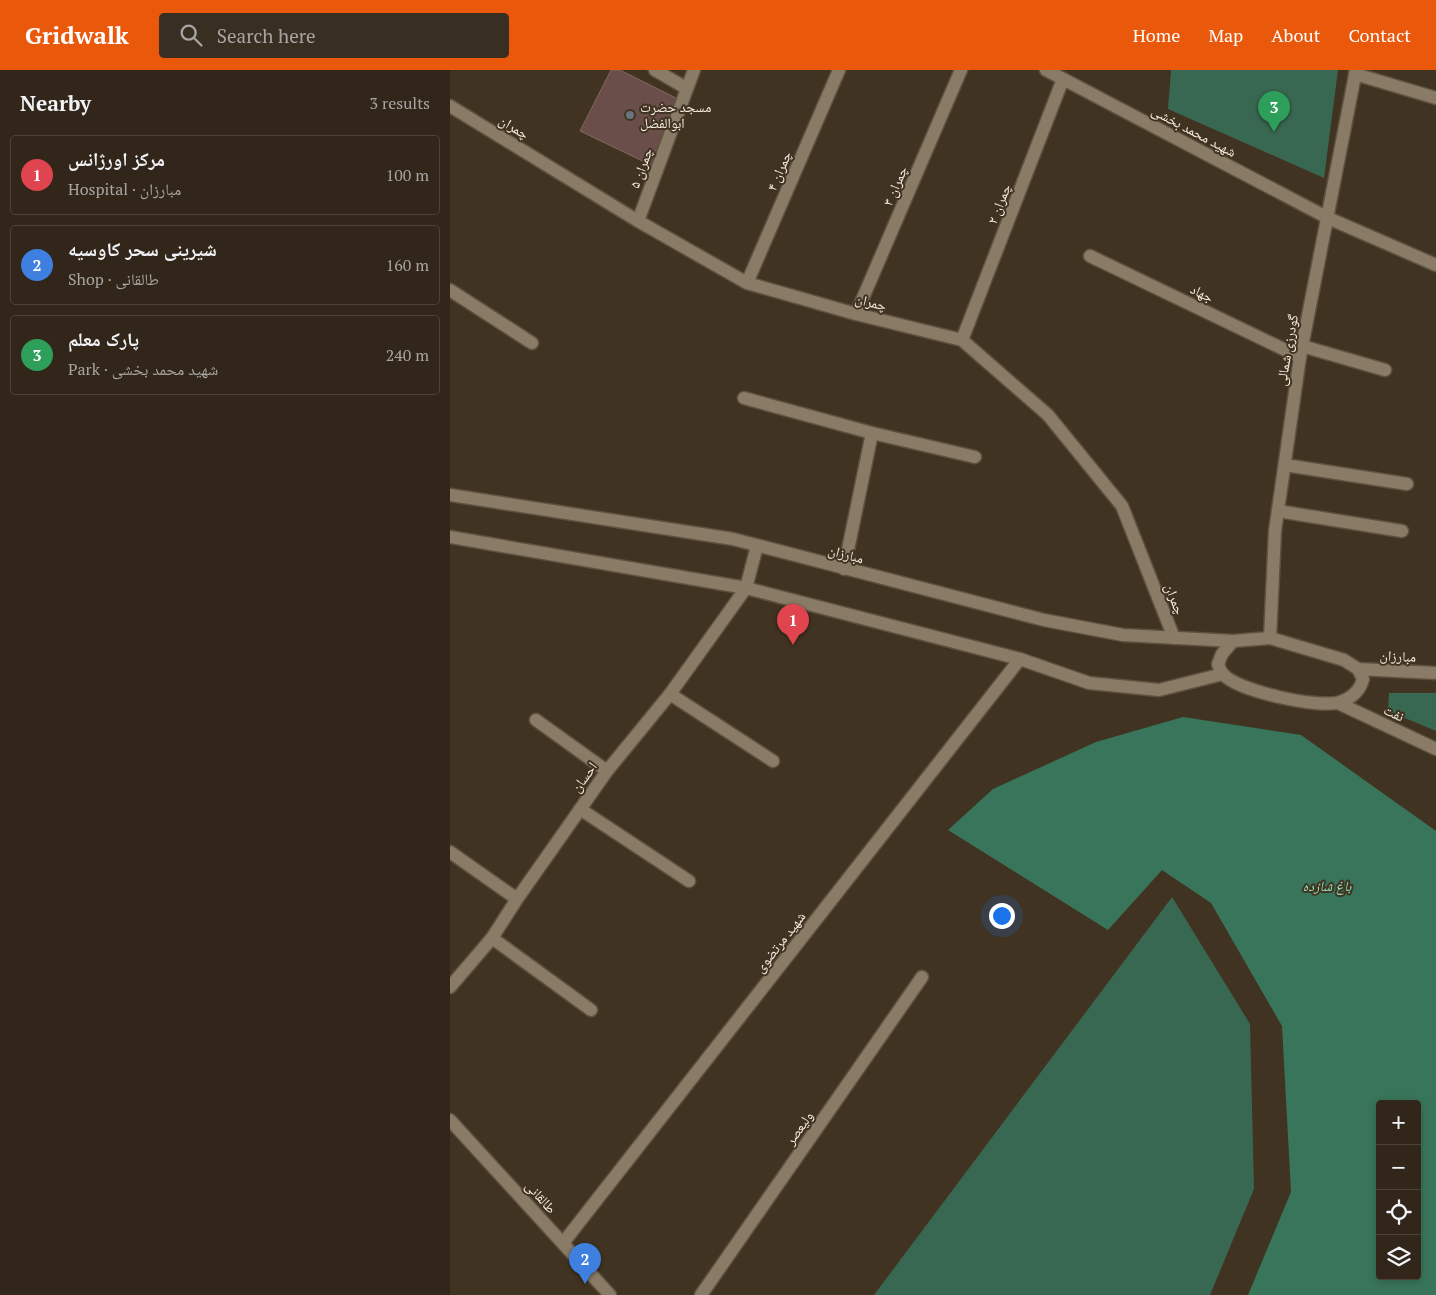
<!DOCTYPE html>
<html lang="en">
<head>
<meta charset="utf-8">
<style>
  :root { --surface:#312619; --page:#392e22; --text:#f1f3f6; --muted:#a8a5a2; --line:#4c4338; --accent:#ea580c }
  body { margin:0; font-family:"PT Serif","Noto Naskh Arabic",serif; background:var(--page); color:var(--text) }
  .controls { position:absolute; right:15px; bottom:15px; display:grid; overflow:hidden; border-radius:5px; box-shadow:0 2px 8px #0003 }
  .controls button { width:45px; height:45px; display:grid; place-items:center; padding:0; border:0; border-bottom:1px solid var(--line); background:var(--surface); color:var(--text); font:25px sans-serif }
  .you { position:absolute; left:551px; top:845px; width:18px; height:18px; margin:-12px; border:4px solid #fff; border-radius:50%; background:#1a73e8; box-shadow:0 0 0 8px #1a73e833 }
  .badge { display:grid; place-items:center; width:32px; height:32px; border-radius:50%; background:var(--accent); color:#fff; font-size:16px; font-weight:700 }
  .pin { position:absolute; translate:-50% -41px; filter:drop-shadow(0 1px 2px #0008) }
  .pin::after { content:''; position:absolute; top:26px; width:18px; height:15px; background:inherit; clip-path:polygon(0 0,100% 0,50% 100%) }
  .list { margin:0; padding:0; list-style:none }
  h2 { display:flex; justify-content:space-between; align-items:center; height:65px; margin:0; padding:0 20px; font-size:21px }
  h2 small { font-size:16px; font-weight:400; color:var(--muted) }
  .list li { display:grid; grid-template-columns:32px 1fr auto; gap:15px; align-items:center; box-sizing:border-box; height:80px; margin:0 10px 10px; padding:0 10px; border:1px solid var(--line); border-radius:5px }
  .list b { display:block; font-size:19px; white-space:nowrap }
  .list p { margin:0; font-size:16px; white-space:nowrap; color:var(--muted) }
  .list em { font-size:16px; font-style:normal; color:var(--muted) }
  .icon { flex:none; width:28px; height:28px; fill:none; stroke:currentColor; stroke-width:2; stroke-linecap:round; stroke-linejoin:round }
  .map { position:relative; flex:none; width:986px; height:1225px; overflow:hidden }
  header { display:flex; align-items:center; gap:30px; box-sizing:border-box; height:70px; padding:0 25px; background:var(--accent); color:#fff }
  header strong { font-size:24px }
  nav { display:flex; gap:28px; margin-inline-start:auto; font-size:18px }
  .search { width:350px; height:45px; background:var(--page); display:flex; align-items:center; gap:12px; box-sizing:border-box; padding:0 18px; border-radius:5px; color:var(--muted); font-size:19px }
  main { display:flex }
  aside { flex:1; background:var(--surface) }
  .map>svg:first-child { display:block }
  .green { fill:#396852 }
  .forest { fill:#39755a; fill-rule:evenodd }
  .building { fill:#694e4a; stroke:#826662 }
  .lines { fill:none; stroke-linecap:round; stroke-linejoin:round }
  .minor-casing { stroke:#5d5240; stroke-width:15 }
  .tertiary-casing { stroke:#5d5240; stroke-width:15 }
  .minor { stroke:#8a7b66; stroke-width:12 }
  .tertiary { stroke:#8a7b66; stroke-width:12 }
  .worship-dot { fill:#6b7280; stroke:#413321; stroke-width:2 }
  .labels { text-anchor:middle; stroke-width:4; stroke-linejoin:round; paint-order:stroke }
  .poi-label { font-size:14px; fill:#f6ede1; stroke:#413321; text-anchor:start }
  .street-label { font-size:14px; fill:#f6ede1; stroke:#413321 }
  .park-label { font-size:14px; font-style:italic; fill:#8be6bb; stroke:#413321 }
</style>
</head>
<body>
<header>
<strong>Gridwalk</strong>
<div class="search"><svg class="icon" aria-label="search" viewBox="0 0 24 24"><circle cx="10" cy="10" r="6"/><path d="M15 15l6 6"/></svg>Search here</div>
<nav><a>Home</a><a>Map</a><a>About</a><a>Contact</a></nav>
</header>
<main>
<aside>
<h2>Nearby<small>3 results</small></h2>
<ul class="list">
<li><span class="badge" style="background:#e0444e">1</span><div><b>مرکز اورژانس</b><p>Hospital · مبارزان</p></div><em>100 m</em></li>
<li><span class="badge" style="background:#3f7fe0">2</span><div><b>شیرینی سحر کاوسیه</b><p>Shop · طالقانی</p></div><em>160 m</em></li>
<li><span class="badge" style="background:#2e9e5b">3</span><div><b>پارک معلم</b><p>Park · شهید محمد بخشی</p></div><em>240 m</em></li>
</ul>
</aside>
<div class="map">
<svg width="986" height="1225" viewBox="0 0 986 1225">
  <rect width="100%" height="100%" fill="#413321"/>
  <path class="green" d="M721,0H888L874,108L718,39Z
    M939,623H986V661L938,641Z
    M722,827L800,954L804,1119L760,1225H424Z"/>
  <path class="forest" d="M733,647L851,665L986,761V1225H798L841,1122L832,956L761,833L712,800L658,860L498,760L543,719L646,672ZM930,1034H967V1206H930Z"/>
  <path class="building" d="M161,0H170L228,29L203,96L130,61Z"/>
  <g class="lines">
    <g class="minor-casing">
      <path id="minor" d="M205,0L236,18
        M596,0L878,148
        M905,4L986,28
        M0,36L188,151L297,213L406,244L512,270L598,345L672,436L724,568
        M188,151L244,0
        M640,186L850,287
        M297,213L389,0
        M0,220L82,273
        M406,244L511,0
        M512,270L613,9
        M852,276L935,300
        M294,328L422,363L525,387
        M835,395L957,414
        M828,441L952,461
        M394,499L422,363
        M220,624L323,691
        M86,650L157,701
        M130,739L239,811
        M0,782L67,829
        M42,868L141,940
        M0,917L42,868L67,829L157,701L220,624L296,518
        M113,1173L570,589
        M251,1225L472,907"/>
    </g>
    <g class="tertiary-casing">
      <path id="tertiary" d="M878,148L986,195
        M0,425L283,469L594,550L673,565L783,571L820,568L894,590L908,599L913,609C910,621 902,628 890,632C869,639 787,621 773,604C771,602 769,597 768,594L772,584L783,571
        M0,467L296,518L570,589L639,613L709,620L773,604
        M296,518L307,476
        M820,568L825,461L850,287L906,0
        M908,599L986,603
        M888,633L986,679
        M0,1050L160,1225"/>
    </g>
    <use href="#minor" class="minor"/>
    <use href="#tertiary" class="tertiary"/>
  </g>
  <circle class="worship-dot" cx="180" cy="45" r="5"/>
  <g class="labels">
    <g class="poi-label">
      <text x="190" y="42">مسجد حضرت<tspan x="190" dy="16">ابوالفضل</tspan></text>
    </g>
    <g class="street-label">
      <text transform="translate(64 57) rotate(31)" y="5">چمران</text>
      <text transform="translate(744 61) rotate(28)" y="5">شهید محمد بخشی</text>
      <text transform="translate(191 98) rotate(-70)" y="5">چمران ۵</text>
      <text transform="translate(329 101) rotate(-67)" y="5">چمران ۴</text>
      <text transform="translate(445 116) rotate(-67)" y="5">چمران ۳</text>
      <text transform="translate(549 134) rotate(-69)" y="5">چمران ۲</text>
      <text transform="translate(752 223) rotate(26)" y="5">جهاد</text>
      <text transform="translate(421 232) rotate(14)" y="5">چمران</text>
      <text transform="translate(837 280) rotate(-80)" y="5">گودرزی شمالی</text>
      <text transform="translate(396 484) rotate(15)" y="5">مبارزان</text>
      <text transform="translate(725 529) rotate(69)" y="5">چمران</text>
      <text transform="translate(948 586) rotate(3)" y="5">مبارزان</text>
      <text transform="translate(944 643) rotate(25)" y="5">نفت</text>
      <text transform="translate(134 707) rotate(-54)" y="5">احسان</text>
      <text transform="translate(330 872) rotate(-52)" y="5">شهید مرتضوی</text>
      <text transform="translate(349 1058) rotate(-55)" y="5">ولیعصر</text>
      <text transform="translate(91 1127) rotate(48)" y="5">طالقانی</text>
    </g>
    <g class="park-label">
      <text x="877" y="821">باغ شازده</text>
    </g>
  </g>
</svg>
<div class="controls">
<button>+</button>
<button>−</button>
<button><svg class="icon" aria-label="locate" viewBox="0 0 24 24"><circle cx="12" cy="12" r="6"/><path d="M12 2v4M12 18v4M2 12h4M18 12h4"/></svg></button>
<button><svg class="icon" aria-label="layers" viewBox="0 0 24 24"><path d="M12 4l9 5-9 5-9-5zM3 14l9 5 9-5"/></svg></button>
</div>
<div class="you"></div>
<div class="pin badge" style="left:343px;top:575px;background:#e0444e">1</div>
<div class="pin badge" style="left:135px;top:1214px;background:#3f7fe0">2</div>
<div class="pin badge" style="left:824px;top:62px;background:#2e9e5b">3</div>
</div>
</main>
</body>
</html>
